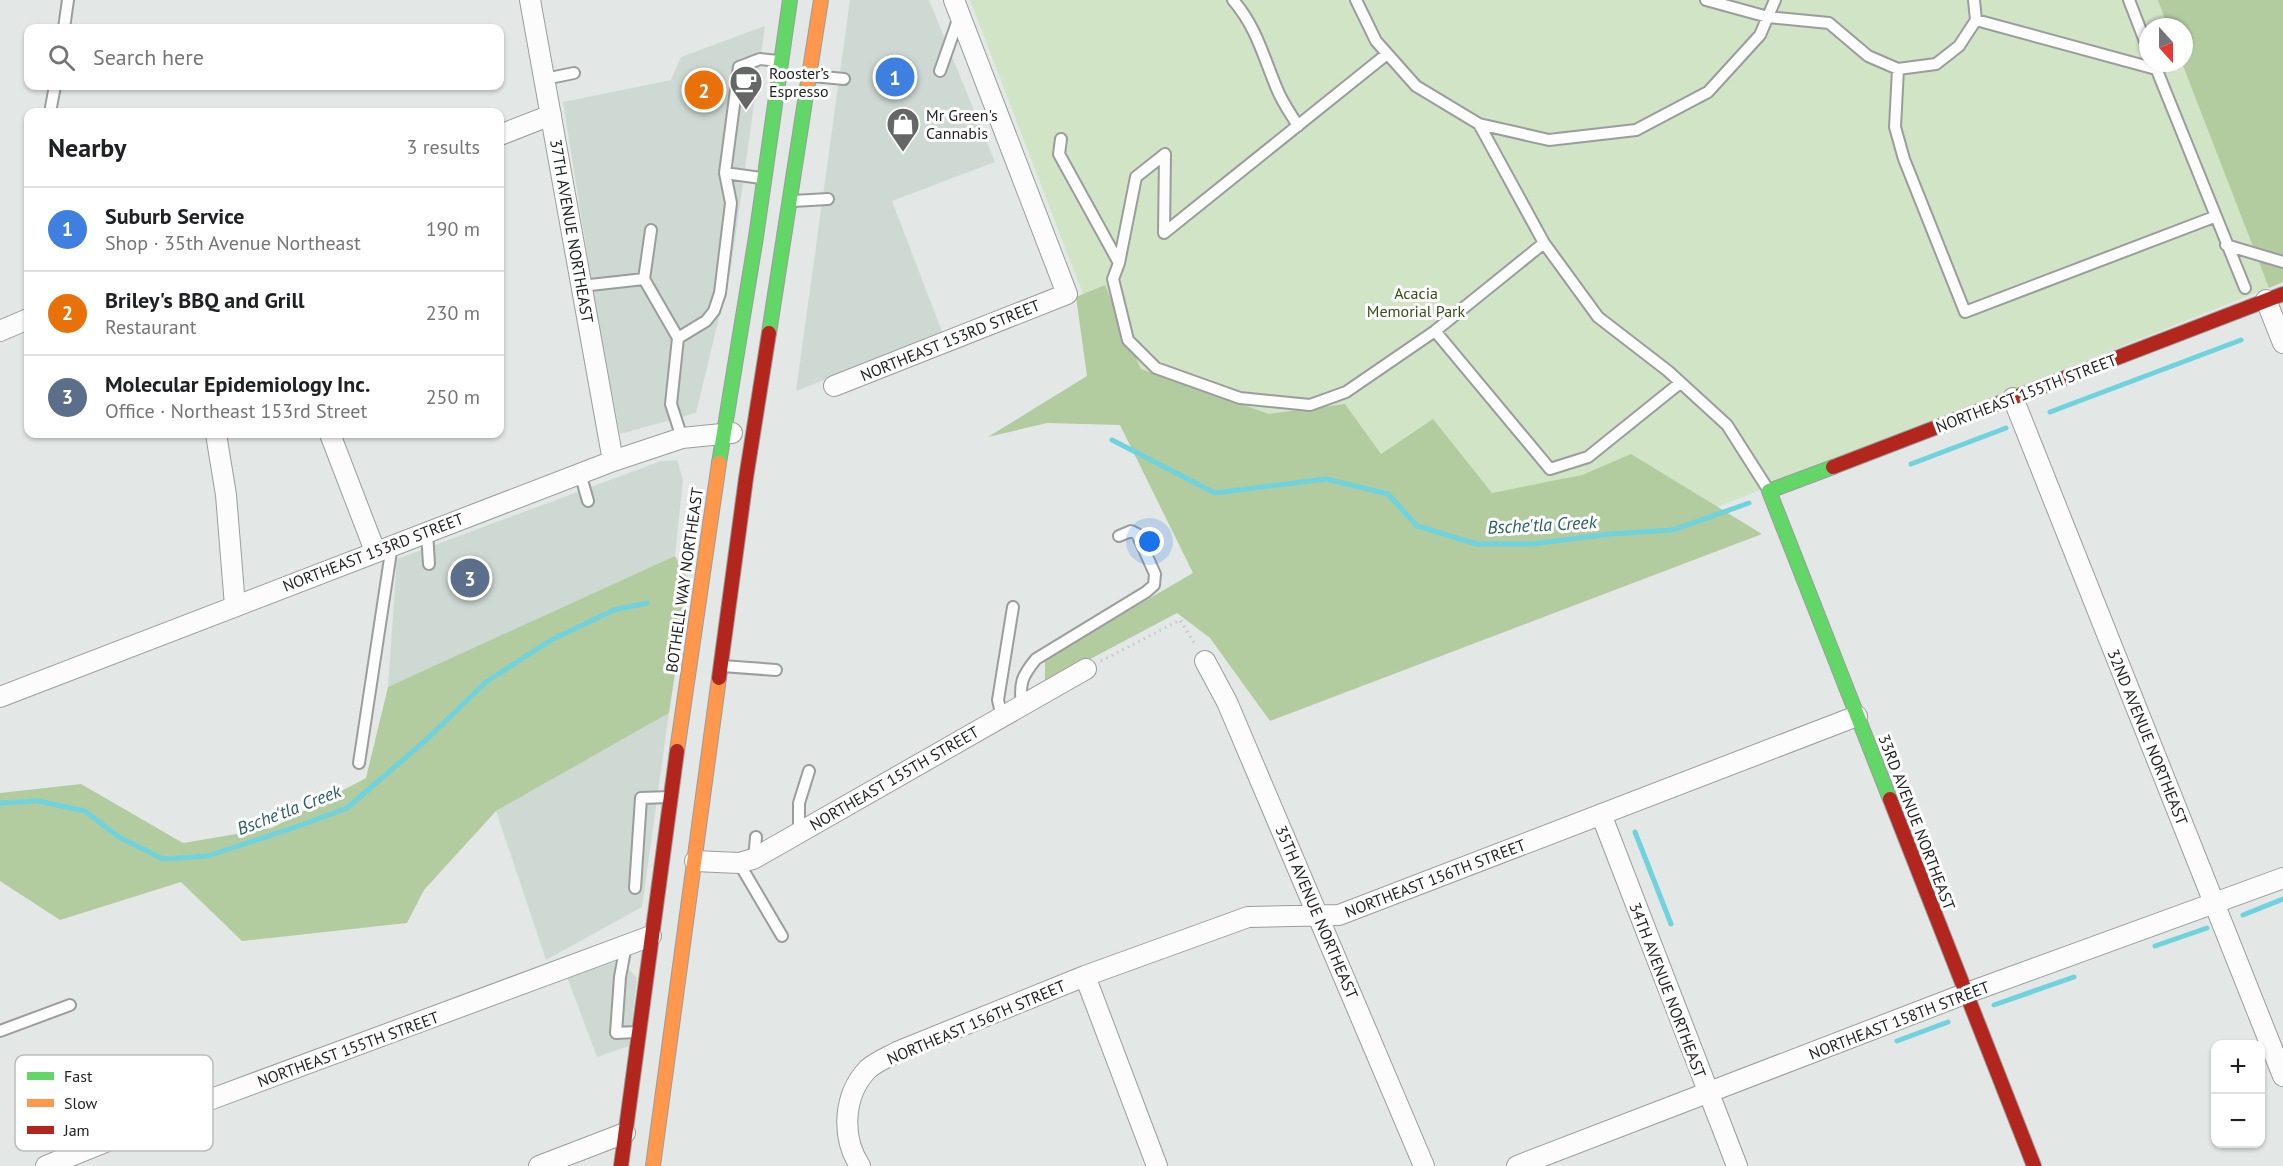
<!DOCTYPE html>
<html lang="en">
<head>
<meta charset="utf-8">
<style>
  :root { --surface:#fff; --page:#f6f6f6; --text:#202124; --muted:#757577; --line:#e0e0e0; --accent:#646765 }
  body { margin:0; font-family:"PT Sans",sans-serif; background:var(--page); color:var(--text) }
  .controls { position:absolute; right:18px; bottom:18px; display:grid; overflow:hidden; border-radius:12px; box-shadow:0 2px 4px #0004 }
  .controls button { width:54px; height:54px; display:grid; place-items:center; padding:0; border:0; border-bottom:2px solid var(--line); background:var(--surface); color:var(--text); font:30px sans-serif }
  .compass { position:absolute; left:2139px; top:18px; width:54px; height:54px; border-radius:50%; background:var(--surface); box-shadow:0 2px 4px #0004; rotate:159deg }
  .you { position:absolute; left:1150px; top:542px; width:21px; height:21px; margin:-15px; border:4px solid #fff; border-radius:50%; background:#1a73e8; box-shadow:0 0 0 9px #1a73e833 }
  .badge { display:grid; place-items:center; width:39px; height:39px; border-radius:50%; background:var(--accent); color:#fff; font-size:20px; font-weight:700 }
  .pin { position:absolute; translate:-50% -50%; border:3px solid #fff; box-shadow:0 2px 6px #0006 }
  .list { margin:0; padding:0; list-style:none }
  h2 { display:flex; justify-content:space-between; align-items:center; height:78px; margin:0; padding:0 24px; font-size:26px }
  h2 small { font-size:20px; font-weight:400; color:var(--muted) }
  .list li { display:grid; grid-template-columns:39px 1fr auto; gap:18px; align-items:center; box-sizing:border-box; height:84px; padding:0 24px; border-top:2px solid var(--line) }
  .list b { display:block; font-size:22px; white-space:nowrap }
  .list p { margin:0; font-size:20px; white-space:nowrap; color:var(--muted) }
  .list em { font-size:20px; font-style:normal; color:var(--muted) }
  .icon { flex:none; width:33px; height:33px; fill:none; stroke:currentColor; stroke-width:2; stroke-linecap:round; stroke-linejoin:round }
  .map { position:relative; flex:none; width:2283px; height:1166px; overflow:hidden }
  .search { position:absolute; background:var(--surface); box-shadow:0 2px 4px #0004; left:24px; top:24px; width:480px; height:66px; display:flex; align-items:center; gap:15px; box-sizing:border-box; padding:0 21px; border-radius:12px; color:var(--muted); font-size:22px }
  .panel { position:absolute; background:var(--surface); box-shadow:0 2px 4px #0004; left:24px; top:108px; width:480px; height:330px; border-radius:12px }
  .map>svg:first-child { display:block }
  .built { fill:#cfd9d4 }
  .green { fill:#d1e5c6; fill-rule:evenodd }
  .forest { fill:#b2cca0 }
  .lines { fill:none; stroke-linecap:round; stroke-linejoin:round }
  .stream { stroke:#6fd2dd; stroke-width:5 }
  .lane-casing { stroke:#9a9d9c; stroke-width:14 }
  .street-casing { stroke:#9a9d9c; stroke-width:22 }
  .fast-casing { stroke:#9a9d9c; stroke-width:16 }
  .slow-casing { stroke:#9a9d9c; stroke-width:16 }
  .jam-casing { stroke:#9a9d9c; stroke-width:16 }
  .path { stroke:#c6c7c7; stroke-width:3; stroke-dasharray:1.5 4.5; stroke-linecap:butt }
  .lane { stroke:#fbfcfb; stroke-width:10 }
  .street { stroke:#fbfcfb; stroke-width:20 }
  .fast { stroke:#63d668; stroke-width:14 }
  .slow { stroke:#ff974d; stroke-width:14 }
  .jam { stroke:#b3261e; stroke-width:14 }
  .labels { text-anchor:middle; stroke-width:6; stroke-linejoin:round; paint-order:stroke }
  .poi-label { font-size:16px; fill:#1f2120; stroke:#fff; text-anchor:start }
  .street-label { font-size:16px; fill:#1f2120; stroke:#fff }
  .park-label { font-size:16px; fill:#345018; stroke:#fff }
  .water-label { font-size:18px; font-style:italic; fill:#285f67; stroke:#fff }
  .key { fill:#fff; stroke:#bcbcbc; stroke-width:1.5 }
  .key-label { font-size:16px; fill:#1f2120 }
</style>
</head>
<body>
<div class="map">
<svg width="2283" height="1166" viewBox="0 0 2283 1166">
  <rect width="100%" height="100%" fill="#e3e8e6"/>
  <path class="built" d="M850,0H929L995,162L892,201L943,334L796,391Z
    M765,26L731,268L696,413L620,434L598,322L563,102L671,80L681,57Z
    M677,460L683,479L675,556L479,653L388,687L397,559L661,461Z
    M669,713L642,907L546,960L496,811Z
    M615,962L627,967L637,978L629,1046L597,1057L567,977L598,965Z"/>
  <path class="green" d="M970,0H2283V282L1253,692L1079,284ZM2148,27H2184V63H2148Z"/>
  <path class="forest" d="M2158,0H2283V282L2269,288L2182,63H2184V27H2168Z
    M1105,285L1141,369L1269,414L1345,404L1381,454L1433,419L1492,493L1582,475L1631,454L1762,534L1270,721L1210,638L1177,613L1045,683V659L1193,573L1120,425L1047,423L988,437L1087,376L1076,297Z
    M675,556L689,581L669,713L496,811L424,890L407,923L242,941L181,882L60,920L0,881V793L81,784L183,843L272,828L366,778L388,687Z"/>
  <g class="lines">
    <path class="stream" d="M2050,412L2241,340
      M1112,440L1215,493L1326,479L1388,494L1417,526L1477,544H1533L1610,534L1673,530L1749,503
      M1911,464L2006,428
      M0,803L38,801L85,811L119,837L163,859L208,856L299,826L347,808L426,740L486,682L551,640L614,610L647,603
      M1635,832L1671,924
      M2243,915L2283,899
      M2155,946L2207,928
      M1994,1005L2074,977
      M1897,1041L1948,1022"/>
    <g class="lane-casing">
      <path id="lane" d="M1233,0C1257,28 1263,56 1277,89C1282,102 1291,114 1298,126
        M1356,0L1376,41L1416,86L1479,124L1549,140L1636,130L1708,92L1760,35L1775,0
        M1706,0L1768,17L1829,23L1868,56L1898,69L1936,64L1959,46L1976,20L1974,0
        M2129,0L2148,49
        M1976,20L2156,69
        M64,28L68,0
        M2154,63L2245,288
        M1898,69L1895,127L1904,159L1965,312L2214,217
        M940,71L959,17
        M813,76L844,79
        M545,79L574,73
        M51,107L55,86
        M1479,124L1544,243L1598,317L1668,371L1727,425L1769,491
        M1061,139L1059,154L1119,263L1136,177L1165,154L1164,233L1387,54
        M725,173L761,178
        M793,201L828,199
        M651,230L644,279L678,338
        M2226,245L2283,262
        M1119,263L1113,279L1128,340L1156,368L1240,398L1310,405L1346,392L1435,331L1544,243
        M581,286L644,279
        M1435,331L1550,469L1588,457L1680,383
        M682,438L671,404L678,338L706,321L714,311L720,293L731,203L725,173L739,67L760,59L778,61
        M580,473L588,501
        M427,532L429,564
        M722,666L776,670
        M1022,706C1019,683 1022,676 1036,659L1146,592L1154,585L1155,574L1137,534L1131,531L1119,536
        M1002,717L998,700L1013,607
        M359,763L392,545
        M799,833V803L809,771
        M754,859L756,837
        M739,863L782,936
        M635,888L641,798L670,797
        M626,945L620,977L616,1033L636,1032
        M0,1031L70,1005"/>
    </g>
    <g class="street-casing">
      <path id="street" d="M530,0L613,461
        M500,135L551,115
        M2266,300L2283,343
        M0,331L28,319
        M834,386L1067,294L954,0
        M2013,398L2283,1076
        M216,434L226,495L235,606
        M330,434L375,551
        M1205,661L1227,702L1424,1166
        M0,697L613,461L682,438L732,433
        M1601,814L1737,1166
        M695,861L739,863L753,859L1086,669
        M1085,976L1157,1166
        M46,1166L209,1100L651,936
        M539,1166L625,1133
        M860,1166C841,1137 843,1095 868,1069C876,1062 888,1057 897,1052L1085,976L1248,917L1339,915L1857,716
        M1517,1166L1967,993L2283,878"/>
    </g>
    <g class="fast-casing">
      <path id="fast" d="M769,333L808,82
        M719,463L756,237L790,0
        M1833,467L1769,491L1890,799"/>
    </g>
    <g class="slow-casing">
      <path id="slow" d="M808,82L821,0
        M677,751L719,463
        M653,1166L719,678"/>
    </g>
    <g class="jam-casing">
      <path id="jam" d="M1833,467L2283,294
        M719,678L746,478L769,333
        M1890,799L2034,1166
        M621,1166L677,751"/>
    </g>
    <path class="path" d="M1101,661L1180,620L1196,646"/>
    <use href="#lane" class="lane"/>
    <use href="#street" class="street"/>
    <use href="#fast" class="fast"/>
    <use href="#slow" class="slow"/>
    <use href="#jam" class="jam"/>
  </g>
  <defs>
    <g id="cafe-pin" transform="scale(1.725)"><path d="M0 17L-7.5 6A9.5 9.5 0 1 1 7.5 6Z" fill="#646765" stroke="#fff"/><path d="M-5.5-4.5H6V0H3Q3 3.5 0 3.5H-2.5Q-5.5 3.5-5.5 0ZM3-3.2v2h1.7v-2ZM-6 4.5H4V6H-6Z" fill="#fff"/></g>
    <g id="shop-pin" transform="scale(1.725)"><path d="M0 17L-7.5 6A9.5 9.5 0 1 1 7.5 6Z" fill="#646765" stroke="#fff"/><path d="M-5-2.5h2.3a2.7 3.5 0 0 1 5.4 0H5L5.5 6h-11ZM-1.5-2.5h3a1.5 2.3 0 0 0-3 0Z" fill="#fff"/></g>
  </defs>
  <g fill-rule="evenodd">
    <use href="#cafe-pin" x="746" y="82"/>
    <use href="#shop-pin" x="903" y="124"/>
  </g>
  <g class="labels">
    <g class="poi-label">
      <text x="769" y="79">Rooster’s<tspan x="769" dy="18">Espresso</tspan></text>
      <text x="926" y="121">Mr Green's<tspan x="926" dy="18">Cannabis</tspan></text>
    </g>
    <g class="street-label">
      <text transform="translate(572 231) rotate(80)" y="6">37TH AVENUE NORTHEAST</text>
      <text transform="translate(950 340) rotate(-22)" y="6">NORTHEAST 153RD STREET</text>
      <text transform="translate(2026 393) rotate(-21)" y="6">NORTHEAST 155TH STREET</text>
      <text transform="translate(373 552) rotate(-21)" y="6">NORTHEAST 153RD STREET</text>
      <text transform="translate(684 580) rotate(-82)" y="6">BOTHELL WAY NORTHEAST</text>
      <text transform="translate(2148 737) rotate(68)" y="6">32ND AVENUE NORTHEAST</text>
      <text transform="translate(894 778) rotate(-30)" y="6">NORTHEAST 155TH STREET</text>
      <text transform="translate(1917 822) rotate(69)" y="6">33RD AVENUE NORTHEAST</text>
      <text transform="translate(1435 878) rotate(-21)" y="6">NORTHEAST 156TH STREET</text>
      <text transform="translate(1317 912) rotate(67)" y="6">35TH AVENUE NORTHEAST</text>
      <text transform="translate(1668 990) rotate(69)" y="6">34TH AVENUE NORTHEAST</text>
      <text transform="translate(1899 1020) rotate(-21)" y="6">NORTHEAST 158TH STREET</text>
      <text transform="translate(976 1022) rotate(-23)" y="6">NORTHEAST 156TH STREET</text>
      <text transform="translate(348 1049) rotate(-20)" y="6">NORTHEAST 155TH STREET</text>
    </g>
    <g class="park-label">
      <text x="1416" y="299">Acacia<tspan x="1416" dy="18">Memorial Park</tspan></text>
    </g>
    <g class="water-label">
      <text transform="translate(1542 525) rotate(-3)" y="6">Bsche'tla Creek</text>
      <text transform="translate(289 810) rotate(-21)" y="6">Bsche'tla Creek</text>
    </g>
  </g>
  <rect x="15" y="1055" width="198" height="96" rx="9" class="key"/>
  <rect x="27" y="1072" width="27" height="8" fill="#63d668"/>
  <rect x="27" y="1099" width="27" height="8" fill="#ff974d"/>
  <rect x="27" y="1126" width="27" height="8" fill="#b3261e"/>
  <g class="key-label">
    <text x="64" y="1082">Fast</text>
    <text x="64" y="1109">Slow</text>
    <text x="64" y="1136">Jam</text>
  </g>
</svg>
<div class="controls">
<button>+</button>
<button>−</button>
</div>
<svg class="compass" viewBox="-18 -18 36 36"><path d="M0-13l5 13h-10z" fill="#e53935"/><path d="M0 13l5-13h-10z" fill="#757577"/></svg>
<div class="you"></div>
<div class="pin badge" style="left:895px;top:77px;background:#3f7fe0">1</div>
<div class="pin badge" style="left:704px;top:90px;background:#e8710a">2</div>
<div class="pin badge" style="left:470px;top:578px;background:#5c6f8a">3</div>
<div class="search"><svg class="icon" aria-label="search" viewBox="0 0 24 24"><circle cx="10" cy="10" r="6"/><path d="M15 15l6 6"/></svg>Search here</div>
<section class="panel">
<h2>Nearby<small>3 results</small></h2>
<ul class="list">
<li><span class="badge" style="background:#3f7fe0">1</span><div><b>Suburb Service</b><p>Shop · 35th Avenue Northeast</p></div><em>190 m</em></li>
<li><span class="badge" style="background:#e8710a">2</span><div><b>Briley's BBQ and Grill</b><p>Restaurant</p></div><em>230 m</em></li>
<li><span class="badge" style="background:#5c6f8a">3</span><div><b>Molecular Epidemiology Inc.</b><p>Office · Northeast 153rd Street</p></div><em>250 m</em></li>
</ul>
</section>
</div>
</body>
</html>
